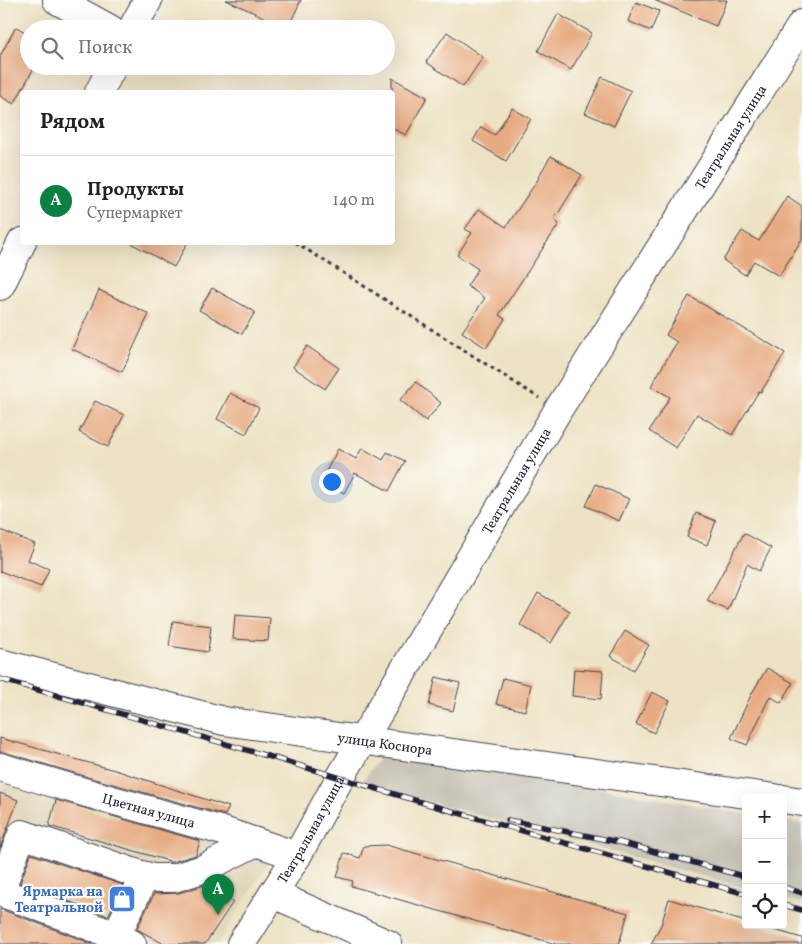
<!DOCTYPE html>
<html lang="ru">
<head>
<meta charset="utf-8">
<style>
  :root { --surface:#fff; --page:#f6f6f6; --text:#222; --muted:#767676; --line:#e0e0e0; --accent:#0b8043 }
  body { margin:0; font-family:Vollkorn,serif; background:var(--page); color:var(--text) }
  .controls { position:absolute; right:15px; bottom:15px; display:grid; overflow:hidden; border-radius:5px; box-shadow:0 5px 20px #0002 }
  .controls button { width:45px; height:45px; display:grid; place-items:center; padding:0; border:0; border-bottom:1px solid var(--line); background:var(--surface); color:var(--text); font:25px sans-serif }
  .you { position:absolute; left:331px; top:481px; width:18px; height:18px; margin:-12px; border:4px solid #fff; border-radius:50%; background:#1a73e8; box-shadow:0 0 0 8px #1a73e833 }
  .badge { display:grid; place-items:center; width:32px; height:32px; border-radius:50%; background:var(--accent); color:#fff; font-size:16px; font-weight:700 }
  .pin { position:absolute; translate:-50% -41px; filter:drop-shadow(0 1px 2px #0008) }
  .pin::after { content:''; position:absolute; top:26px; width:18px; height:15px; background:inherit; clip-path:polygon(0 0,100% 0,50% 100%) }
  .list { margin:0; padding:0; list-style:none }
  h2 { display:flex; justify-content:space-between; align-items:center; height:65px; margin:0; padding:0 20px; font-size:21px }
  h2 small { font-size:16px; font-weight:400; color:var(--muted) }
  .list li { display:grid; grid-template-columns:32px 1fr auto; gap:15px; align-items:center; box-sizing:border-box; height:90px; padding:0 20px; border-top:1px solid var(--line) }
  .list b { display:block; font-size:19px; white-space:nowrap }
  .list p { margin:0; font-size:16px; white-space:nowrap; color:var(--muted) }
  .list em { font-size:16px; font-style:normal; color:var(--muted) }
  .icon { flex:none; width:28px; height:28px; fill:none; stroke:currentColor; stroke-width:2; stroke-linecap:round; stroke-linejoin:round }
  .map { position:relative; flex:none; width:802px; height:944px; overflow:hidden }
  .search { position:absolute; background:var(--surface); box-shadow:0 5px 20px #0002; left:20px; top:20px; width:375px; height:55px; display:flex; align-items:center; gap:12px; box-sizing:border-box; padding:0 18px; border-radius:28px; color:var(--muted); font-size:19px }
  .panel { position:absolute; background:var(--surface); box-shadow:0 5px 20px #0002; left:20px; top:90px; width:375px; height:155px; border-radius:5px }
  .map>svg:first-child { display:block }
  .built { fill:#ded3b5 }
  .industrial { fill:#c8c4b8 }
  .building { fill:#e7ac83 }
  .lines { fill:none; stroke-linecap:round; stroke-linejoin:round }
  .minor-casing { stroke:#403f4f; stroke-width:30 }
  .path { stroke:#403f4f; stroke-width:3; stroke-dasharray:4 4; stroke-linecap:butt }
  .minor { stroke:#fff; stroke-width:28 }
  .rail-casing { stroke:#22223b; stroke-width:5.5 }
  .rail { stroke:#fdfcf7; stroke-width:4; stroke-dasharray:11; stroke-linecap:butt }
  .labels { text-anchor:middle; stroke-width:4.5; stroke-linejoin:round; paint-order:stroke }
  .street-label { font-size:14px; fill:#22223b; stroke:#fdfcf7 }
  .shop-label { font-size:14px; font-weight:bold; fill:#366cbe; stroke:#fdfcf7; text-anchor:end }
</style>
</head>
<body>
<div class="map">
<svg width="802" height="944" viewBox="0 0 802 944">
  <rect width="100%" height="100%" fill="#fdfcf7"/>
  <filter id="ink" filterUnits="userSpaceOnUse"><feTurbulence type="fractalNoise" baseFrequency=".02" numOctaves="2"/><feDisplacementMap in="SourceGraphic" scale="10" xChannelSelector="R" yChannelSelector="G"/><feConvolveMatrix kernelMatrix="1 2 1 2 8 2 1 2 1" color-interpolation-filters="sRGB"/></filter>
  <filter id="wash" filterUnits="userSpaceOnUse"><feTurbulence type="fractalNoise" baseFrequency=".0096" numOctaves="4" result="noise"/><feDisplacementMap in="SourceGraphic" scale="20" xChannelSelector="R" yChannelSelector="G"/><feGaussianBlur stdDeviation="1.12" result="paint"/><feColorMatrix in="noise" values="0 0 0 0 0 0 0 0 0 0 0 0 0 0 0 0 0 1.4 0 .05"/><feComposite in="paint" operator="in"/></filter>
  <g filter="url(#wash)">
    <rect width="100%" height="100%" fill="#ede2c3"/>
    <path class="built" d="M4,783L273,855L217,944H0V792Z"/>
    <path class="industrial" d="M385,750L746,814V888L361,783Z
      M783,820L802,824V903L783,898Z"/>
    <g id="blocks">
      <path class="building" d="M226,0H301L288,28Z
        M654,0H727L716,26Z
        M636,2L659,11L651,31L628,21Z
        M558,14L592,33L571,70L538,51Z
        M16,27L29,34V66H35L14,104L0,96V56Z
        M447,32L483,57L463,87L426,62Z
        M602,77L631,91L614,126L585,113Z
        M392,78L427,97L406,135L392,128Z
        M512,108L531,119L506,161L473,141L481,127L495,135Z
        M551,156L582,175L554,220L559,224L499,315L505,319L486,348L462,332L485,298L467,286L478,269L457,255L472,233L465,229L479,209L506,227L539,178L538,177Z
        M787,196L802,206V239L779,276L754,261L745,275L723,260L742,231L759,241Z
        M129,242H188L174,267Z
        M212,288L255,312L242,334L199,310Z
        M99,290L149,314L122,372L72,349Z
        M689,296L785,353L761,392L759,391L732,435L697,414L676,448L649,431L670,397L651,386L677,342L666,335Z
        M307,346L339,368L325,389L293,367Z
        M416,382L441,403L426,421L400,400Z
        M230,393L259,408L246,434L217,419Z
        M95,401L124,415L108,447L79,432Z
        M362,448L383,460L387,452L405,461L389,491L355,473L344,493L321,481L338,449L356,459Z
        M596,484L629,499L619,521L586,506Z
        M696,513L716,521L707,545L687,537Z
        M0,530L35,544L28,560L49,569L41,587L0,571Z
        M744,533L771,548L759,571L747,564L728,610L707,601Z
        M538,593L570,611L551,643L520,625Z
        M235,615L270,618L268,641L233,639Z
        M173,621L211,626L208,652L169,646Z
        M625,631L649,645L634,670L610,656Z
        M767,668L793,683L781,703L770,696L747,745L731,738L752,693Z
        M574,669L603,671L601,699L572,696Z
        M436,677L460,683L453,711L429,705Z
        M503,678L531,685L525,711L496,704Z
        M652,692L670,701L654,733L636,724Z
        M0,738L118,771L229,807L225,815L91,778L4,752H0Z
        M0,793L18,800L0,848Z
        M56,800L200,841L196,855L172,862H168L169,861L49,826Z
        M386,845L628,913L619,944H556L351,886L353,881L337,877L344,853L360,858L364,846Z
        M31,854L123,885L108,916L20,883Z
        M221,877L233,885L226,897L233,902L205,944H164L137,929L154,894L179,893L208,884Z
        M669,899L746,922V925H757L802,938V944H651L661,925Z
        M0,909L93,944H0Z"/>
    </g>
  </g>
  <g filter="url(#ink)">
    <use href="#blocks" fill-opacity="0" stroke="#403f4f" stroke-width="1"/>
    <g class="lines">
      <g class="minor-casing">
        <g id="minor">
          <path d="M57,0L110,29"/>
          <path d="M132,29L148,0"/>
          <path d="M99,92L113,66"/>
          <path d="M0,286L22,242"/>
          <path id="s1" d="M0,663L224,721L775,798"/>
          <path id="s2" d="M0,767L87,793L223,831L297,856"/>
          <path d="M783,799L802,802"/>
          <path d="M0,891L22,834L138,874L153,878H174L203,869L256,842"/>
          <path d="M0,892L116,936L132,944"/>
          <path d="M273,894L388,944"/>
          <path d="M112,944L145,876"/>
          <path id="s3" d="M241,944L297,856L340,778L558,410L802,24"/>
        </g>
      </g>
      <path class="path" d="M295,242L539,398"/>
      <use href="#minor" class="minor"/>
      <g class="rail-casing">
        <path id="rail" d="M0,679L271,757L441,808L746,894
          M508,820L619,842L746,877
          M783,887L802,893
          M783,905L802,910"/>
      </g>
      <use href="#rail" class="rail"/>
    </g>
  </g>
  <defs>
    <g id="shop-square" transform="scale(1.4375)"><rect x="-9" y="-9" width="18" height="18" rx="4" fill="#3f7fe0" stroke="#fdfcf7"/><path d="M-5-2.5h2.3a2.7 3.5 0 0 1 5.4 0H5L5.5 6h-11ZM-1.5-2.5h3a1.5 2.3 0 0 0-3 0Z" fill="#fff"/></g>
  </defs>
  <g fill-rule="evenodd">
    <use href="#shop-square" x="122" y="899"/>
  </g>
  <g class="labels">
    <g class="street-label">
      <text dy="5" stroke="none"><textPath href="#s3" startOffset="944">Театральная улица</textPath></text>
      <text dy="5" stroke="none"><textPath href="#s3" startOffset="539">Театральная улица</textPath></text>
      <text dy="5" stroke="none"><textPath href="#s1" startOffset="394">улица Косиора</textPath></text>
      <text dy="5" stroke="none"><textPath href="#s2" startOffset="155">Цветная улица</textPath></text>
      <text dy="5" stroke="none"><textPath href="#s3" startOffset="134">Театральная улица</textPath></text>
    </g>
    <g class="shop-label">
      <text x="103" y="896">Ярмарка на<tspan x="103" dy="16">Театральной</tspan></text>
    </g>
  </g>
</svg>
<div class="controls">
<button>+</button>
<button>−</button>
<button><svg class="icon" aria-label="locate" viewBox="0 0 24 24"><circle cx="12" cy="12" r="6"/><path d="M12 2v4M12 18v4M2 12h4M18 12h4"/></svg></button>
</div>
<div class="you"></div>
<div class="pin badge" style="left:218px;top:915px">A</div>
<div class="search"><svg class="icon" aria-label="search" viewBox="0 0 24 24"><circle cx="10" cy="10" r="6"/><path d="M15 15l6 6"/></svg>Поиск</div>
<section class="panel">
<h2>Рядом<small></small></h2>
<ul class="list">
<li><span class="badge">A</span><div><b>Продукты</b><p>Супермаркет</p></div><em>140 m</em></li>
</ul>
</section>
</div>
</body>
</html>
